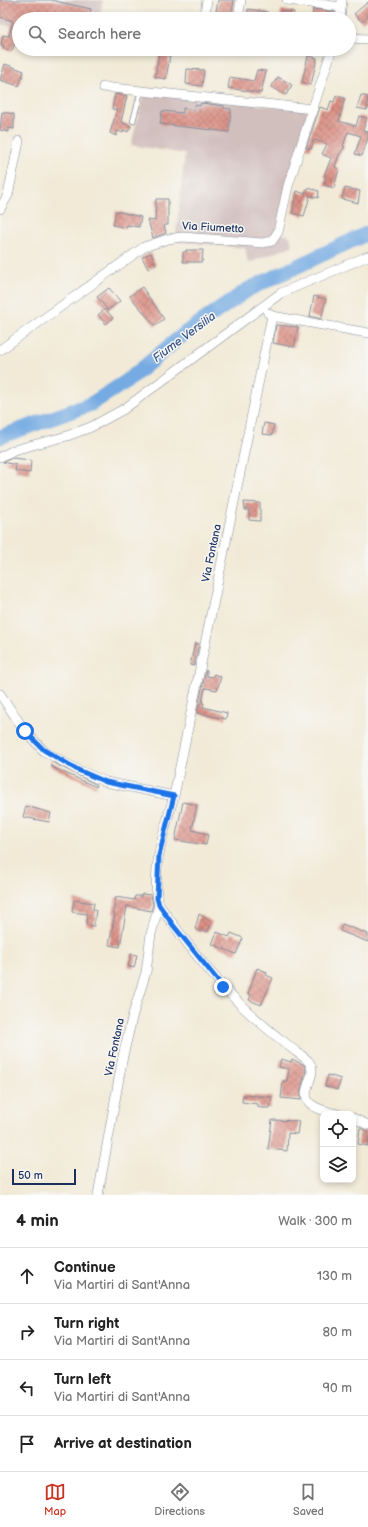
<!DOCTYPE html>
<html lang="en">
<head>
<meta charset="utf-8">
<style>
  :root { --surface:#fff; --page:#f2f2f2; --text:#222; --muted:#767676; --line:#e0e0e0; --accent:#c8321e }
  body { margin:0; font-family:"Balsamiq Sans",sans-serif; background:var(--page); color:var(--text) }
  .controls { position:absolute; right:12px; bottom:12px; display:grid; overflow:hidden; border-radius:8px; box-shadow:0 2px 6px #0003 }
  .controls button { width:36px; height:36px; display:grid; place-items:center; padding:0; border:0; border-bottom:1px solid var(--line); background:var(--surface); color:var(--text); font:20px sans-serif }
  .scale { position:absolute; left:12px; bottom:10px; width:64px; box-sizing:border-box; padding-left:4px; border:2px solid #1b2f5e; border-top:0; font-size:11px; line-height:14px; white-space:nowrap; color:#1b2f5e; -webkit-text-stroke:3px #f6f6f2; paint-order:stroke }
  .stop { position:absolute; width:12px; height:12px; margin:-9px; border:3px solid #1a73e8; border-radius:50%; background:#fff }
  .stop.end { background:#1a73e8; border-color:#fff; box-shadow:0 1px 4px #0008 }
  .list { margin:0; padding:0; list-style:none }
  h2 { display:flex; justify-content:space-between; align-items:center; height:52px; margin:0; padding:0 16px; font-size:17px }
  h2 small { font-size:13px; font-weight:400; color:var(--muted) }
  .list li { display:grid; grid-template-columns:26px 1fr auto; gap:12px; align-items:center; box-sizing:border-box; height:56px; padding:0 16px; border-top:1px solid var(--line) }
  .list b { display:block; font-size:15px; white-space:nowrap }
  .list p { margin:0; font-size:13px; white-space:nowrap; color:var(--muted) }
  .list em { font-size:13px; font-style:normal; color:var(--muted) }
  .icon { flex:none; width:22px; height:22px; fill:none; stroke:currentColor; stroke-width:2; stroke-linecap:round; stroke-linejoin:round }
  .map { position:relative; flex:none; width:368px; height:1195px; overflow:hidden }
  .search { position:absolute; background:var(--surface); box-shadow:0 2px 6px #0003; left:12px; right:12px; top:12px; height:44px; display:flex; align-items:center; gap:10px; box-sizing:border-box; padding:0 14px; border-radius:22px; color:var(--muted); font-size:15px }
  .sheet { height:276px; background:var(--surface) }
  nav { display:flex; justify-content:space-around; align-items:center; box-sizing:border-box; height:56px; border-top:1px solid var(--line); background:var(--surface); font-size:11px; color:var(--muted) }
  nav a { display:grid; justify-items:center; gap:2px }
  nav .on { color:var(--accent) }
  .map>svg:first-child { display:block }
  .industrial { fill:#d1bfbe }
  .lines { fill:none; stroke-linecap:round; stroke-linejoin:round }
  .river { stroke:#75aae2; stroke-width:15 }
  .building { fill:url(#building-cross-hatch) }
  .service-casing { stroke:#868c9a; stroke-width:6 }
  .minor-casing { stroke:#868c9a; stroke-width:10 }
  .service { stroke:#fff; stroke-width:4.5 }
  .minor { stroke:#fff; stroke-width:9 }
  .route { stroke:#1a73e8; stroke-width:5 }
  .labels { text-anchor:middle; stroke-width:3; stroke-linejoin:round; paint-order:stroke }
  .street-label { font-size:11px; fill:#1b2f5e; stroke:#f6f6f2 }
  .water-label { font-size:12px; font-style:italic; fill:#365486; stroke:#f6f6f2 }
</style>
</head>
<body>
<div class="map">
<svg width="368" height="1195" viewBox="0 0 368 1195">
  <defs>
    <pattern id="building-cross-hatch" width="8" height="8" patternUnits="userSpaceOnUse"><rect width="8" height="8" fill="#dc9085"/><path d="M0 0l8 8M0 8l8-8" fill="none" stroke="#b27670"/></pattern>
  </defs>
  <rect width="100%" height="100%" fill="#f6f6f2"/>
  <filter id="ink" filterUnits="userSpaceOnUse"><feTurbulence type="fractalNoise" baseFrequency=".025" numOctaves="2"/><feDisplacementMap in="SourceGraphic" scale="8" xChannelSelector="R" yChannelSelector="G"/><feConvolveMatrix kernelMatrix="1 2 1 2 8 2 1 2 1" color-interpolation-filters="sRGB"/></filter>
  <filter id="wash" filterUnits="userSpaceOnUse"><feTurbulence type="fractalNoise" baseFrequency=".012" numOctaves="4" result="noise"/><feDisplacementMap in="SourceGraphic" scale="16" xChannelSelector="R" yChannelSelector="G"/><feGaussianBlur stdDeviation="0.9" result="paint"/><feColorMatrix in="noise" values="0 0 0 0 0 0 0 0 0 0 0 0 0 0 0 0 0 1.4 0 .05"/><feComposite in="paint" operator="in"/></filter>
  <g filter="url(#wash)">
    <rect width="100%" height="100%" fill="#f2ead7"/>
    <path class="industrial" d="M0,0H103L99,19H19V28L0,24Z
      M144,93L310,110L276,232L290,236L292,246L248,263L245,248L175,241L185,154L131,145Z"/>
    <g class="lines">
      <path class="river" d="M0,437L91,404L127,381L184,334L249,289L368,233"/>
    </g>
    <g id="blocks">
      <path class="building" d="M0,0H51L91,9L89,19H19V44L15,43L12,51L3,49L4,46L1,45L3,35L9,36L13,21L0,17Z
        M218,0H234L232,14H228V19L215,17Z
        M368,2V17L362,22L354,14Z
        M248,9L268,12L267,19H247Z
        M313,9L335,12L334,19H312Z
        M281,10L294,12L293,19H280Z
        M159,53L170,55L166,79L155,77Z
        M308,56L317,58L311,85L302,82Z
        M5,64L24,71L19,86L0,80Z
        M187,69L204,70L202,86L186,84Z
        M257,70L266,71L261,93L228,88L230,77L254,81Z
        M278,77L292,85L286,95L271,87Z
        M115,94L127,96L121,122L131,126L128,132L124,130L123,133L118,131L116,136L110,133L117,110L112,109Z
        M361,95L368,97L367,110L357,108Z
        M336,96L345,98L339,121L356,126L359,116L367,118L363,130L368,132V138L362,156L355,154L361,136L348,132L343,146L345,147L339,155L335,167L339,169L334,188L324,185L326,177L324,176L331,158L322,154L327,144L314,140L311,149L306,148L320,107L328,110L331,101L334,102Z
        M201,103L224,106V108L231,109L229,132L160,124L162,111L183,113V108L194,110L195,105L200,106Z
        M2,112L14,114V129L9,128V132L0,130Z
        M308,188L319,191L318,198L308,195L310,196L304,216L292,213L297,191L305,194Z
        M345,188L360,191L358,203L342,199Z
        M156,199H168V225H164L166,233L153,238L148,220L155,221Z
        M116,211L141,217L139,227L127,225L126,228L113,225Z
        M186,250H203L202,262H183V252H186Z
        M151,253L156,265L148,269L142,257Z
        M142,287L164,319L155,326L130,296Z
        M109,288L120,301L108,310L97,297Z
        M314,296L326,299L321,319L310,316Z
        M105,309L113,318L106,324L98,315Z
        M276,325L298,327L294,347L273,343Z
        M264,423L274,425L272,435L262,434Z
        M12,458L31,460L30,473L15,471L16,465L3,462Z
        M244,502L260,503V521L249,520V510H245Z
        M195,643L199,644L194,666L190,665Z
        M206,670L207,671V676L213,677L214,674L221,677L217,690L205,688L202,703H204L203,707L227,713L226,719L197,713Z
        M52,762L97,785L96,787L50,766Z
        M183,802L197,805L192,830L208,834L206,845L175,840Z
        M26,806L51,813L49,822L23,817Z
        M142,894L151,895L153,905L151,911L127,906L120,947L109,945L115,914L113,913L116,897L134,900L135,896H141Z
        M74,900L94,903L93,910H96L94,926L86,925L87,914L72,912Z
        M199,914L212,922L207,932L202,930L201,932L195,929Z
        M342,924L368,934V942L340,931Z
        M217,932L229,937L231,933L243,938L236,954L212,944Z
        M131,954L137,955L134,968L128,966Z
        M257,968L267,972L266,975L273,978L261,1005L249,1000L251,995L248,994Z
        M281,1059L291,1062L292,1059L304,1065L306,1070L301,1090V1100L281,1098L283,1081H287L289,1069L279,1067Z
        M328,1075L341,1079L337,1090L325,1086Z
        M243,1095L272,1097L270,1108H262L258,1107V1104L242,1102Z
        M272,1120L299,1121L297,1134L288,1133L287,1151L268,1149Z
        M360,1128L368,1132V1146L358,1144Z"/>
    </g>
  </g>
  <g filter="url(#ink)">
    <use href="#blocks" fill-opacity="0" stroke="#868c9a" stroke-width="1"/>
    <g class="lines">
      <g class="service-casing">
        <path id="service" d="M133,121L141,91"/>
      </g>
      <g class="minor-casing">
        <path id="minor" d="M287,0L341,7
          M204,19L207,0
          M238,19L241,0
          M340,19L342,0
          M349,38L368,39
          M103,87L313,109
          M0,209L8,195L19,141
          M268,313L272,316L368,333
          M0,350L144,247L168,239L182,237L263,243L272,241L278,232L288,186L332,49
          M0,457L14,450L67,436L91,427L124,409L281,293L368,256
          M0,694L25,731L44,751L78,770L106,782L174,796C165,828 150,872 159,905C185,941 212,977 244,1008C258,1021 273,1034 288,1045C294,1051 304,1056 309,1062C323,1080 279,1102 337,1114
          M174,796L272,316
          M353,1118L368,1125
          M98,1195L123,1056L133,1014L146,972L151,934L159,905"/>
      </g>
      <use href="#service" class="service"/>
      <use href="#minor" class="minor"/>
    </g>
  </g>
  <g class="lines" filter="url(#ink)">
    <path class="route" d="M25,731L44,750L78,770L106,782L174,796L159,855L157,898L159,905L173,925L223,987"/>
  </g>
  <g class="labels">
    <g class="street-label">
      <text transform="translate(213 227) rotate(3)" y="4">Via Fiumetto</text>
      <text transform="translate(211 553) rotate(-78)" y="4">Via Fontana</text>
      <text transform="translate(114 1047) rotate(-78)" y="4">Via Fontana</text>
    </g>
    <g class="water-label">
      <text transform="translate(184 337) rotate(-37)" y="4">Fiume Versilia</text>
    </g>
  </g>
</svg>
<div class="controls">
<button><svg class="icon" aria-label="locate" viewBox="0 0 24 24"><circle cx="12" cy="12" r="6"/><path d="M12 2v4M12 18v4M2 12h4M18 12h4"/></svg></button>
<button><svg class="icon" aria-label="layers" viewBox="0 0 24 24"><path d="M12 4l9 5-9 5-9-5zM3 14l9 5 9-5"/></svg></button>
</div>
<div class="scale">50 m</div>
<div class="stop" style="left:25px;top:731px"></div>
<div class="stop end" style="left:223px;top:987px"></div>
<div class="search"><svg class="icon" aria-label="search" viewBox="0 0 24 24"><circle cx="10" cy="10" r="6"/><path d="M15 15l6 6"/></svg>Search here</div>
</div>
<section class="sheet">
<h2>4 min<small>Walk · 300 m</small></h2>
<ul class="list">
<li><svg class="icon" aria-label="ahead" viewBox="0 0 24 24"><path d="M12 20V5M6 11l6-6 6 6"/></svg><div><b>Continue</b><p>Via Martiri di Sant'Anna</p></div><em>130 m</em></li>
<li><svg class="icon" aria-label="right" viewBox="0 0 24 24"><path d="M7 20v-9h11M14 6l5 5-5 5"/></svg><div><b>Turn right</b><p>Via Martiri di Sant'Anna</p></div><em>80 m</em></li>
<li><svg class="icon" aria-label="left" viewBox="0 0 24 24"><path d="M17 20v-9H6M10 6l-5 5 5 5"/></svg><div><b>Turn left</b><p>Via Martiri di Sant'Anna</p></div><em>90 m</em></li>
<li><svg class="icon" aria-label="arrive" viewBox="0 0 24 24"><path d="M6 21V4h12l-3 4 3 4H6"/></svg><div><b>Arrive at destination</b></div></li>
</ul>
</section>
<nav>
<a class="on"><svg class="icon" aria-label="map" viewBox="0 0 24 24"><path d="M3 6l6-2 6 2 6-2v14l-6 2-6-2-6 2zM9 4v14M15 6v14"/></svg>Map</a>
<a><svg class="icon" aria-label="directions" viewBox="0 0 24 24"><path d="M12 3l9 9-9 9-9-9zM9 14v-3h6M13 9l2 2-2 2"/></svg>Directions</a>
<a><svg class="icon" aria-label="saved" viewBox="0 0 24 24"><path d="M7 4h10v16l-5-4-5 4z"/></svg>Saved</a>
</nav>
</body>
</html>
